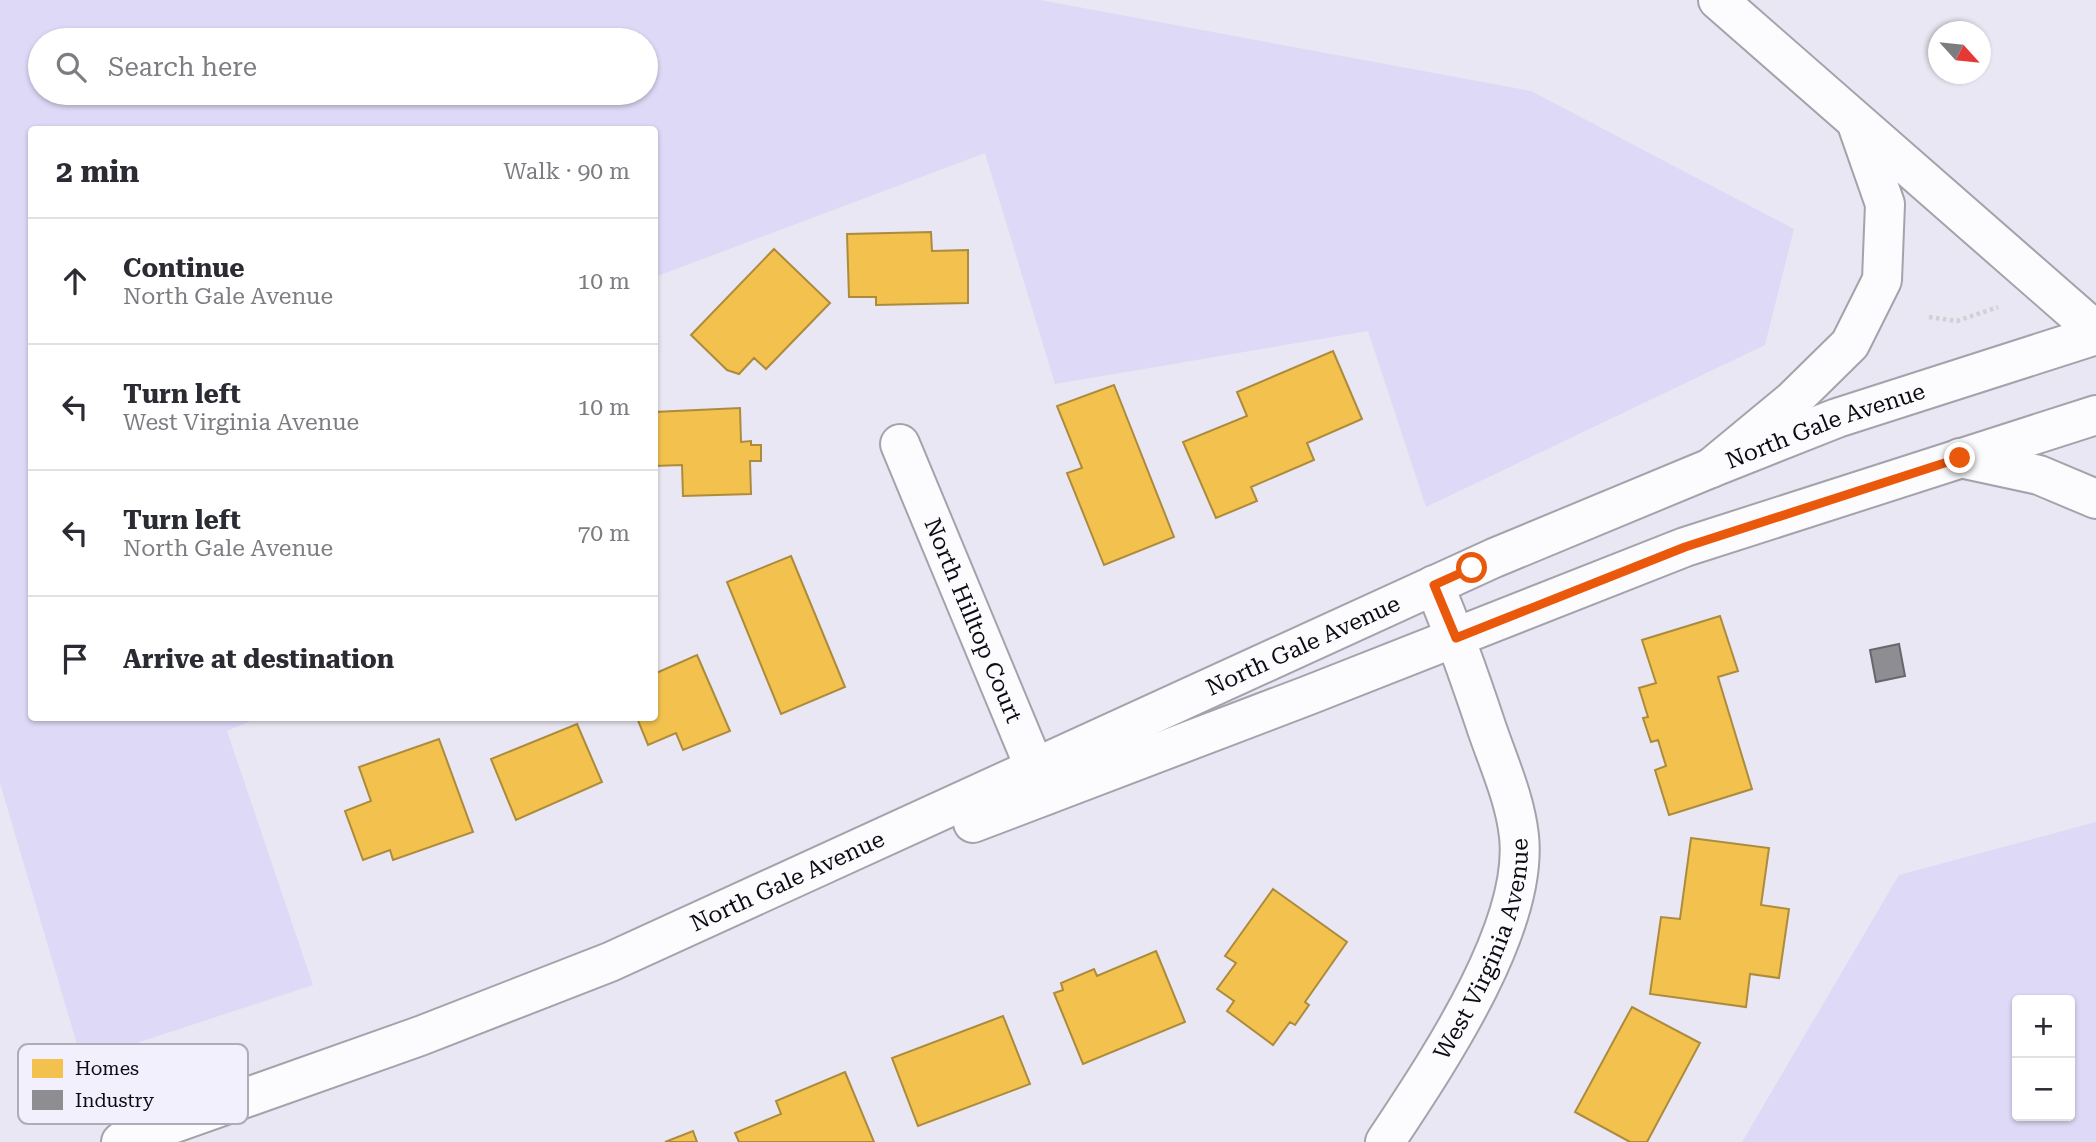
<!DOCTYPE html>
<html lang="en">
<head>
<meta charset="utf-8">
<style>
  :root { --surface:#fff; --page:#f7f7f7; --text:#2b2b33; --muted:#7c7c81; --line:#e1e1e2 }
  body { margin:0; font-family:"Roboto Serif",serif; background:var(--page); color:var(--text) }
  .controls { position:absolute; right:21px; bottom:21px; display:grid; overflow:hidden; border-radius:7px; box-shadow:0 2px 5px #0004 }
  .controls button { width:63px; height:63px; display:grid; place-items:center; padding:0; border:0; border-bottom:2px solid var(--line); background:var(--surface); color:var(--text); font:35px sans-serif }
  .compass { position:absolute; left:1928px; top:21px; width:63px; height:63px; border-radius:50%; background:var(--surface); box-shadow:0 2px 5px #0004; rotate:117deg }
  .stop { position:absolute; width:21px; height:21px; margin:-16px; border:5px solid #ea580c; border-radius:50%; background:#fff }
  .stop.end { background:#ea580c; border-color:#fff; box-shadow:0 2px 7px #0008 }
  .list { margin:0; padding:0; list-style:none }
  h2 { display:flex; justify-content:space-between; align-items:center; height:91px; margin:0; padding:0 28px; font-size:30px }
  h2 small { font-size:23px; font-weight:400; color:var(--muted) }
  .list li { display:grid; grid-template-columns:46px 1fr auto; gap:21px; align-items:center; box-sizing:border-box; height:126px; padding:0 28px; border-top:2px solid var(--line) }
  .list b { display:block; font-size:26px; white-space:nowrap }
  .list p { margin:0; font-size:23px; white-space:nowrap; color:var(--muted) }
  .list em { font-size:23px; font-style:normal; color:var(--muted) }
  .icon { flex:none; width:38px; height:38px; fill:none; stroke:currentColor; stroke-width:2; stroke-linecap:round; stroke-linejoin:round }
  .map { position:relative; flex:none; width:2096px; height:1142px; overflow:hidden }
  .search { position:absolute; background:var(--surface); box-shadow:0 2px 5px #0004; left:28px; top:28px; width:630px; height:77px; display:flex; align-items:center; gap:18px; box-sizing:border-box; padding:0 24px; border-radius:38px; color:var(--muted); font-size:26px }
  .panel { position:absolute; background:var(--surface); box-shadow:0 2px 5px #0004; left:28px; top:126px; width:630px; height:595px; border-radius:7px }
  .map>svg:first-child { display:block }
  .green { fill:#ded9f6; fill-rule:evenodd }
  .homes { fill:#f2c14e; stroke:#ad8b3c; stroke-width:2 }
  .industry { fill:#8d8d92; stroke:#67666c; stroke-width:2 }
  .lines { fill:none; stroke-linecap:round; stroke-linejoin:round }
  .minor-casing { stroke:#a4a3ac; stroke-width:42 }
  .major-casing { stroke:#a4a3ac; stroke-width:42 }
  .highway-casing { stroke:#a4a3ac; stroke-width:42 }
  .path { stroke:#d1d1d4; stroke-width:4.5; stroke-dasharray:3.5 3.5; stroke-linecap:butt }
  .minor { stroke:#fcfbfd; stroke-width:38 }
  .major { stroke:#fcfbfd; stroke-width:38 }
  .highway { stroke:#fcfbfd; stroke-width:38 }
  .route { stroke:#ea580c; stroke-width:9 }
  .labels { text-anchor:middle; stroke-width:7; stroke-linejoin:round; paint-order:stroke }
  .street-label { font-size:23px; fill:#0d0c13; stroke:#f2f0fd }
  .key { fill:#f2f0fd; stroke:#adacb7; stroke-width:2 }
  .key-label { font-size:19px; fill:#0d0c13 }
</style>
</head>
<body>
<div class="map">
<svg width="2096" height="1142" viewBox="0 0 2096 1142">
  <rect width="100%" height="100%" fill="#e8e7f3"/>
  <path class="green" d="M0,0H1040L1531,91L1794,229L1765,345L1426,507L1368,331L1055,384L985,153L655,277L654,130H32V718H257L227,731L313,985L82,1061L0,783ZM40,40H646V93H40Z
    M2096,822V1142H1742L1899,875ZM2017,1000H2070V1116H2017Z"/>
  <path class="homes" d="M931,232L932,251L968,250V303L876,305V297H849L847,234Z
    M774,249L830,303L766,369L754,358L739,374L727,370L691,335Z
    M1333,351L1362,419L1307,443L1314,460L1251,487L1257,501L1216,518L1183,442L1247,416L1237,392Z
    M1114,385L1174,537L1104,565L1067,473L1082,468L1057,406Z
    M740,408L741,442L751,441V445H761V461H750L751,494L683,496L682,465L654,466V412Z
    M791,556L845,687L781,714L727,582Z
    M1720,616L1738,671L1718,677L1752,789L1669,815L1655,770L1666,766L1658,740L1651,742L1643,718L1648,717L1639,688L1656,683L1642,640Z
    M697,655L730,731L683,750L676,733L648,745L637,718H654V674Z
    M577,724L602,782L516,820L491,759Z
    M439,739L473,832L393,860L390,850L363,860L345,811L371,801L359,767Z
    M1691,838L1769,848L1761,905L1789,909L1779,978L1750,974L1746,1007L1650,994L1661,917L1680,919Z
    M1273,889L1347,942L1305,1002L1309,1005L1295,1025L1290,1022L1273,1045L1227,1011L1234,1001L1217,989L1236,963L1225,956Z
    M1156,951L1185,1022L1083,1064L1054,993L1063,990L1061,983L1094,969L1097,976Z
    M1632,1007L1700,1043L1647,1142H1630L1575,1112Z
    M1003,1016L1030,1084L918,1126L892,1058Z
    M845,1072L874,1142H739L735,1133L781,1114L776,1101Z
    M693,1131L697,1142H665Z"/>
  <path class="industry" d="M1899,644L1905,676L1876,682L1870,650Z"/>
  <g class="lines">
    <g class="minor-casing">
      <g id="minor">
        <path id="s1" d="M900,444L1046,795"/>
        <path id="s2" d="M1385,1142C1435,1066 1529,929 1519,836C1515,799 1499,764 1487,729C1471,681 1454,632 1434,585"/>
      </g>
    </g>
    <g class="major-casing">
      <g id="major">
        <path d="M973,823L1309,695L1685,547L2096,415"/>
        <path id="s3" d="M121,1142L420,1036L610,962L1494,558L1711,468L1837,418L2096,335"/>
      </g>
    </g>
    <g class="highway-casing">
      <path id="highway" d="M1718,0L2096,331
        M1960,458L2039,475L2096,499
        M1711,468L1792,401L1850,344L1882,280L1885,204L1857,124"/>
    </g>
    <path class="path" d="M1929,317L1957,321L1998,307"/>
    <use href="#minor" class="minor"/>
    <use href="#major" class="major"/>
    <use href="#highway" class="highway"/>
  </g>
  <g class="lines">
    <path class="route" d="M1472,568L1434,585L1456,638L1685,547L1960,458"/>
  </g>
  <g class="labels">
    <g class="street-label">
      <text dy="8" stroke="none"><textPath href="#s3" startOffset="1850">North Gale Avenue</textPath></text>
      <text dy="8" stroke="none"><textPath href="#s1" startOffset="191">North Hilltop Court</textPath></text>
      <text dy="8" stroke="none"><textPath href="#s3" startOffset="1283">North Gale Avenue</textPath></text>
      <text dy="8" stroke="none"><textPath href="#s3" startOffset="716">North Gale Avenue</textPath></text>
      <text dy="8" stroke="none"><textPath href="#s2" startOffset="219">West Virginia Avenue</textPath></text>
    </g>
  </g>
  <rect x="18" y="1044" width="230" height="80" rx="10" class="key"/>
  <rect x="32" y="1059" width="31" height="19" fill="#f2c14e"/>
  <rect x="32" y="1090" width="31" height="20" fill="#8d8d92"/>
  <g class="key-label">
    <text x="75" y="1075">Homes</text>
    <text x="75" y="1107">Industry</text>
  </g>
</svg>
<div class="controls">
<button>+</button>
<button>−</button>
</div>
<svg class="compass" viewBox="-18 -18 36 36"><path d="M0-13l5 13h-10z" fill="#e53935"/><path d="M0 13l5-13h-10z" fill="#7c7c81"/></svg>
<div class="stop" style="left:1472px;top:568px"></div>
<div class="stop end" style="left:1960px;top:458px"></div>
<div class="search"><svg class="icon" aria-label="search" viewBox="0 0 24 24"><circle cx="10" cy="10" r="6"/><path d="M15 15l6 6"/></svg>Search here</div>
<section class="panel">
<h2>2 min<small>Walk · 90 m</small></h2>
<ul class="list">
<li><svg class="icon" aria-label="ahead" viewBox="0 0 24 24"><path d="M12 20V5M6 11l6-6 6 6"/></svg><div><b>Continue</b><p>North Gale Avenue</p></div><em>10 m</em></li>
<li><svg class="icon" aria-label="left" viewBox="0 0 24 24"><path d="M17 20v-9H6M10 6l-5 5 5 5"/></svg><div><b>Turn left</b><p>West Virginia Avenue</p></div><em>10 m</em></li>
<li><svg class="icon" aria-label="left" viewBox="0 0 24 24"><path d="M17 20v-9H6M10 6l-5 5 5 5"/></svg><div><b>Turn left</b><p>North Gale Avenue</p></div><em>70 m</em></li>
<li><svg class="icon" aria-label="arrive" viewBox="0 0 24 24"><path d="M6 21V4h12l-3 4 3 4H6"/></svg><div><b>Arrive at destination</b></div></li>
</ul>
</section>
</div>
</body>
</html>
